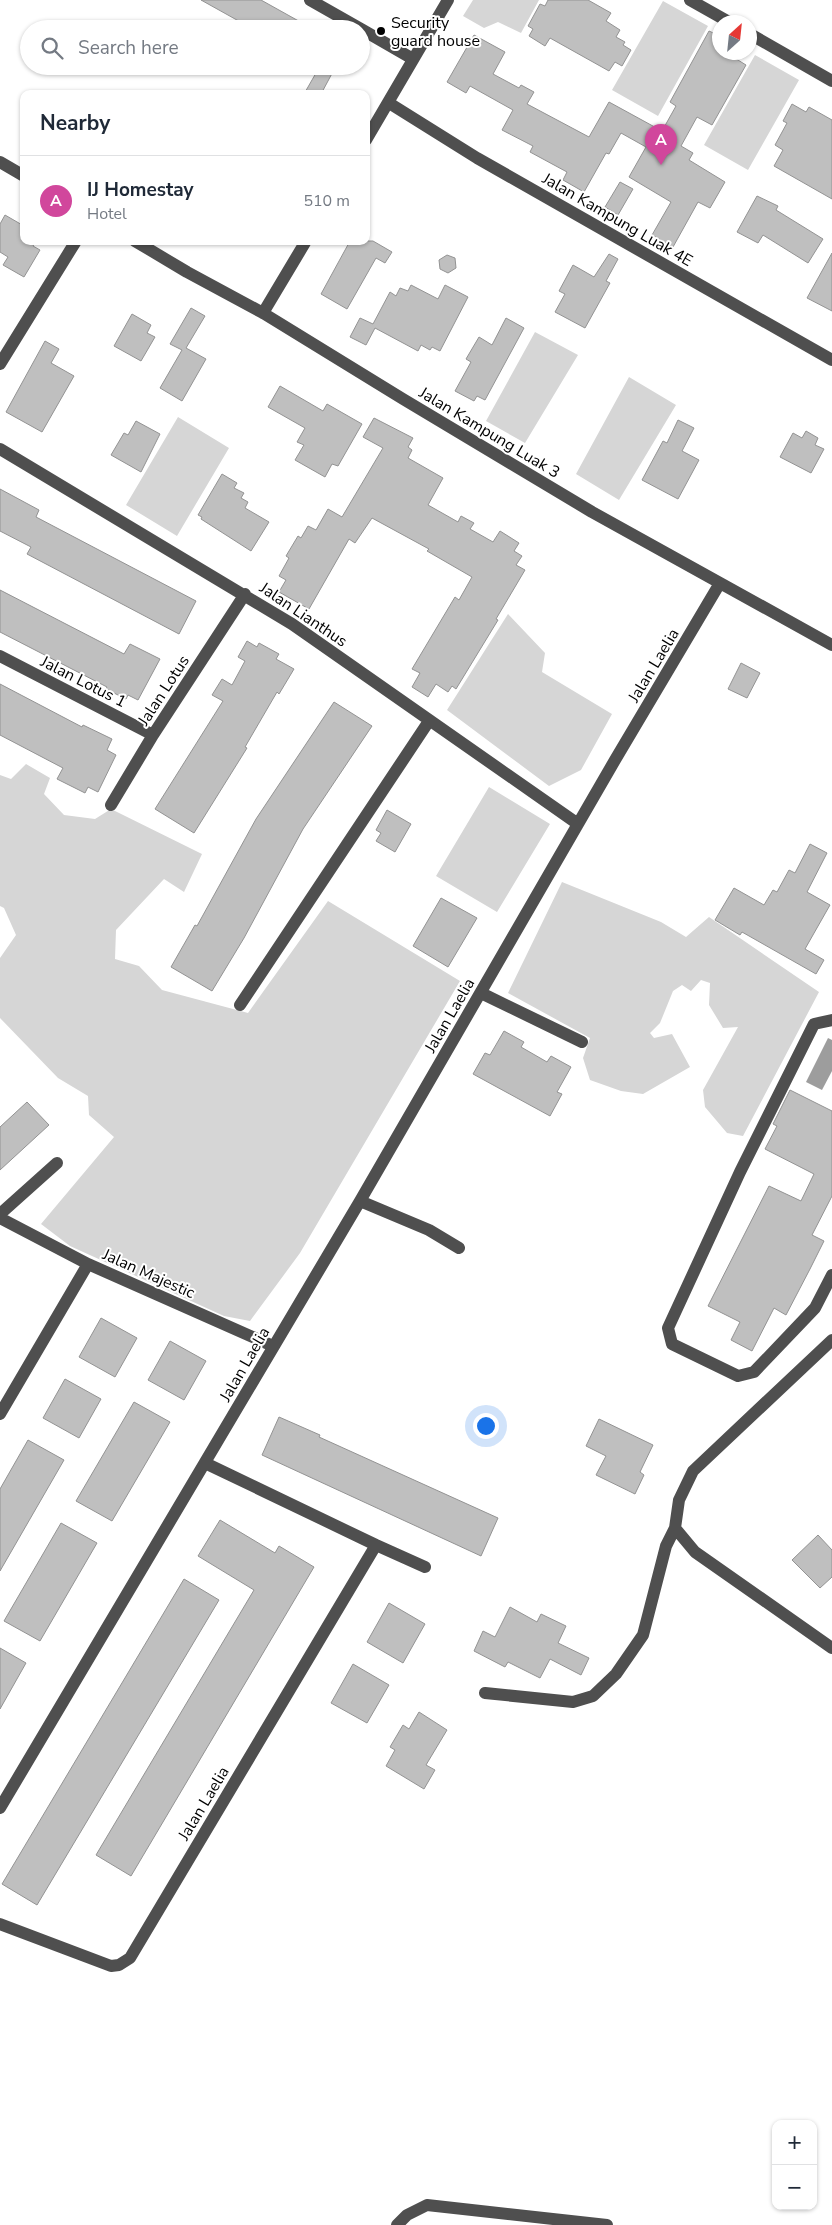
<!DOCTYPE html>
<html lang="en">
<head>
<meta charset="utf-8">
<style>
  :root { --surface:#fff; --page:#f6f6f7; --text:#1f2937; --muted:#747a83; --line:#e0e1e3; --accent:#000 }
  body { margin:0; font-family:"Nunito Sans",sans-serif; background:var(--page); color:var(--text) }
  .controls { position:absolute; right:15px; bottom:15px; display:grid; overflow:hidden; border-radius:10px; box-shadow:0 1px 4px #0004 }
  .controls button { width:45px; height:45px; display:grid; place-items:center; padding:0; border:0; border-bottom:1px solid var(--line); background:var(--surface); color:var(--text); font:25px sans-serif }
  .compass { position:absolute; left:712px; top:15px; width:45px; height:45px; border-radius:50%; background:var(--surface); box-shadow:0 1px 4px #0004; rotate:27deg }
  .you { position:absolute; left:485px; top:1425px; width:18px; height:18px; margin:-12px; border:4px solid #fff; border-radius:50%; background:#1a73e8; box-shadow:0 0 0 8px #1a73e833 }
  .badge { display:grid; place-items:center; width:32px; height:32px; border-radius:50%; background:var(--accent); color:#fff; font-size:16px; font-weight:700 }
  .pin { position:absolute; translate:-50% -41px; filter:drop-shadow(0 1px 2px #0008) }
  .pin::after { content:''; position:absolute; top:26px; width:18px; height:15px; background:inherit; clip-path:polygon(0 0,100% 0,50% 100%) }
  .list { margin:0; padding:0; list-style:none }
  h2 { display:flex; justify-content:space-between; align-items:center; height:65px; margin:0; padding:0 20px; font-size:21px }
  h2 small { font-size:16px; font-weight:400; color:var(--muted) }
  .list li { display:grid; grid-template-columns:32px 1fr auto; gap:15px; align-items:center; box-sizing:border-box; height:90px; padding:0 20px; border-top:1px solid var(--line) }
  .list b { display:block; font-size:19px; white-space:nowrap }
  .list p { margin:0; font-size:16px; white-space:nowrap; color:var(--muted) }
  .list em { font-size:16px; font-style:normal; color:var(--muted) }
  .icon { flex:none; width:28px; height:28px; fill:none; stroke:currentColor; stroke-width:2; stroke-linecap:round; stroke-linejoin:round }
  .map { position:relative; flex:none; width:832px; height:2225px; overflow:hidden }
  .search { position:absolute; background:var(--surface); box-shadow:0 1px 4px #0004; left:20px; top:20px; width:350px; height:55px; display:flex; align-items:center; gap:12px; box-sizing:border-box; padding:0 18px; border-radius:28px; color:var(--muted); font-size:19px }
  .panel { position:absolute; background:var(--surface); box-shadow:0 1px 4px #0004; left:20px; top:90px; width:350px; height:155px; border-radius:10px }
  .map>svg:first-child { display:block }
  .green { fill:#d6d6d6 }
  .water { fill:#9d9d9d }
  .building { fill:#bfbfbf; stroke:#939393 }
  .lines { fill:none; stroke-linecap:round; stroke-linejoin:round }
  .minor { stroke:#4f4f4f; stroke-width:12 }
  .poi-dot { fill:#000; stroke:#fff; stroke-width:2 }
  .labels { text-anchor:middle; stroke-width:4; stroke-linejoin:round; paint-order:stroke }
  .poi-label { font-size:16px; fill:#000; stroke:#fff; text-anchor:start }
  .street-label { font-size:16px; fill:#000; stroke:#fff }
</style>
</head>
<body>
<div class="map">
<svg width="832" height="2225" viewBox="0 0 832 2225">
  <rect width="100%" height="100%" fill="#fff"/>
  <path class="green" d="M473,0H539L521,33L498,22L484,28L463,16Z
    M663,1L708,26L658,116L612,90Z
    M755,55L799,80L748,170L704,145Z
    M535,332L578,355L525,443L486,421Z
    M629,377L676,405L619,500L576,474Z
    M178,417L229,448L177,536L126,505Z
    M508,614L545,653L542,672L612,714L581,770L549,786L447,710Z
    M26,764L50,778L44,794L64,815L95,819L111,809L202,854L184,892L164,879L116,930L115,959L139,966L162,990L248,1013L328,901L460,981L300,1253L250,1321L224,1316L70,1246L41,1224L114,1137L89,1115L88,1096L58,1078L0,1018V958L16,935L4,908L0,906V775L11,779Z
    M489,787L550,824L497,912L436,876Z
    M562,882L661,922L686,937L709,917L819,992L743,1136L727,1133L705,1107L703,1090L738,1027L723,1028L709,1005L710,983L701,980L691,991L682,985L673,991L660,1023L650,1033L654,1038L672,1034L690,1067L643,1094L621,1091L590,1080L583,1058L590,1038L508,993Z"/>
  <path class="water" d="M828,1038L832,1040V1071L822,1090L806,1082Z"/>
  <path class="building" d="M201,0H261L313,29H253Z
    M548,0H588L611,13L606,21L620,30L616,37L625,42L623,45L631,50L622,66L615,62L609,71L550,38L545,46L529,36L533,29L528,26L540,4L545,6Z
    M709,31L720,36V52H725L746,65L712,125L697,117L681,146L693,153L689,160L725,182L710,208L698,202L673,247L652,235L671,202L629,177L646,147L621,133L609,154L606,153L584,192L563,180L567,172L530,152L533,146L502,130L513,110L470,86L466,93L447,82L474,35L505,52L493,74L519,88L521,85L534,92L527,104L589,137L609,102L662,131L676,106L670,102Z
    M320,66H336L321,94H304Z
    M792,104L806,112L809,107L832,120V199L774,166L783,150L775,145L787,123L783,121Z
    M620,182L633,189L618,215L605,207Z
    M757,196L778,206L776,210L823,239L808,263L763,235L758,243L737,232Z
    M5,215L24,226V241H36L33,246L40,250L24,277L3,265L8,257L0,252V224Z
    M350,241H373L392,252L385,263L376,258L347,309L321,294Z
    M832,253V311L807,298Z
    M609,254L618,259L606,281L610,283L585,328L555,312L565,294L559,291L573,265L594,277Z
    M447,255L455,258L456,268L448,273L440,269L439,260Z
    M411,285L438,299L445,285L468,297L440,351L432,347L430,350L421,345L418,351L375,328L366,345L350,337L360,318L373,324L390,292L396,296L400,288L408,291Z
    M191,308L205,316L186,348L206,359L182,401L160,388L182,350L170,344Z
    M132,314L151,325L147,333L155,337L141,361L114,346Z
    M506,318L524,328L485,400L477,396L474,401L455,391L471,362L466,359L479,337L492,345Z
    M45,341L59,349L51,363L74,376L42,432L6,412Z
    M280,386L323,411L327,404L362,424L338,466L332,464L325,477L295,460L304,445L297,442L305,428L268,407Z
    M374,418L413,438L408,447L412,450L408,458L443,478L428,505L458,522L461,516L474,523L470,529L493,542L500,531L519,543L514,551L522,556L516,565L525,570L496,619L498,620L456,689L452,686L448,692L436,684L428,697L412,687L420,673L412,669L455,597L459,600L472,577L427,551L429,549L372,518L355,543L349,539L309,609L279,592L286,580L279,576L289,558L286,556L298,536L301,538L308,526L316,530L328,509L342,517L383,448L363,437Z
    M678,420L694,428L682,451L699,460L678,499L642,480L663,441L667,443Z
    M136,421L160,434L141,472L111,455L124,433L128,435Z
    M806,431L818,438L815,445L824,449L811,473L780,457L793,433L802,438Z
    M222,474L237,483L234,488L244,493L241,498L248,502L245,508L269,522L251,551L201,519L202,517L198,515Z
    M0,489L39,510L36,517L196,601L179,634L27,554L31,547L0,531Z
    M0,590L124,654L130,644L160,659L138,700L128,695L126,699L106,689L107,687L0,632Z
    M247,641L257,647L259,643L279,654L276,659L294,669L279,694L277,692L245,747L247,748L194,833L155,809L223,701L212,695L222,679L232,685L245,661L238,657Z
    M741,663L760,673L747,698L728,689Z
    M0,684L82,727L83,725L112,739L107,750L116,755L98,792L88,787L85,793L57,779L63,768L0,735Z
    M334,702L372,726L303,829L244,938L212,991L171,967L195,925L197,926L256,819Z
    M387,810L411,824L395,852L376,841L381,833L376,830Z
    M810,844L827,853L807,892L830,905L805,949L824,960L816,974L742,932L740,935L715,920L734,888L764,905L773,890L777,892L789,870L795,873Z
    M441,898L477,918L448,967L413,946Z
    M504,1031L524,1042L521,1047L547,1062L551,1056L571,1067L557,1092L562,1094L550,1116L473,1074L485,1053L490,1055Z
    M790,1090L832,1111V1196L812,1235L824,1241L810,1269L786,1315L774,1308L752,1351L731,1340L740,1322L708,1306L769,1186L801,1201L814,1174L765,1149L777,1126L773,1124Z
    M27,1102L49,1125L0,1170V1127Z
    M101,1318L137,1338L115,1377L79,1357Z
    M170,1341L206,1361L184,1400L148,1380Z
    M65,1379L101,1399L79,1438L43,1418Z
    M134,1402L170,1422L112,1521L76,1501Z
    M279,1417L320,1435L319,1437L498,1518L481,1556L262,1455Z
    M599,1419L653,1445L640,1472L644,1475L635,1494L596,1475L606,1456L586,1446Z
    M28,1440L64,1460L0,1571V1489Z
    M220,1520L275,1553L279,1546L314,1567L131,1876L96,1855L254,1590L198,1556Z
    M61,1523L97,1543L40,1641L4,1621Z
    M818,1535L832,1550V1577L820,1588L792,1560Z
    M184,1579L219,1600L37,1905L2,1884Z
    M389,1603L425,1624L403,1663L367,1642Z
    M510,1607L537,1622L541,1614L566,1626L558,1643L589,1658L581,1675L550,1659L540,1678L508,1662L505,1667L474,1651L483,1631L495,1637Z
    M0,1648L26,1663L0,1709Z
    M353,1664L389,1685L367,1723L331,1703Z
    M419,1712L447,1730L426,1765L435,1770L424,1789L386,1766L395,1750L390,1747L403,1725L409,1729Z"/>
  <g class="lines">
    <path class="minor" d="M310,0L361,29
      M690,0L729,22
      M361,29L413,59
      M750,34L832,81
      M389,103L477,158L832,360
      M366,140L448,0
      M0,162L24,176
      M135,241L187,272L263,313L403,399L592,512L832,645
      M263,313L306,241
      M0,364L76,241
      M0,449L292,624L578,824
      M0,656L153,735
      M111,805L153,735L245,594
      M481,993L582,1042
      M240,1005L429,721
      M832,1020L814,1024L740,1172L668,1328L672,1344L738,1376L754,1372L815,1308L832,1275
      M360,1201L429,1230L459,1248
      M0,1214L57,1163
      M0,1218L88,1264
      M832,1340L693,1471L679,1500L675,1528L695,1552L832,1648
      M0,1414L88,1264L273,1346
      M205,1463L376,1545L425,1567
      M485,1693L573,1702L593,1696L616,1674L643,1635L666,1546L675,1528
      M0,1808L360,1201L615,760L720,583
      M0,1924L111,1966L119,1965L130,1958L376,1545
      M397,2225L407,2215L427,2205L607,2225"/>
  </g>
  <circle class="poi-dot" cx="381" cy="31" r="5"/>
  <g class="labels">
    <g class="poi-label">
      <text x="391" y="28">Security<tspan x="391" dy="18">guard house</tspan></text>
    </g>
    <g class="street-label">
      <text transform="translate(618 219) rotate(30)" y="6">Jalan Kampung Luak 4E</text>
      <text transform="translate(490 432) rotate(31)" y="6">Jalan Kampung Luak 3</text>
      <text transform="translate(304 614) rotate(34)" y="6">Jalan Lianthus</text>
      <text transform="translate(653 665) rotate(-59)" y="6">Jalan Laelia</text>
      <text transform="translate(84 681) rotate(27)" y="6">Jalan Lotus 1</text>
      <text transform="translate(163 690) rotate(-57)" y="6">Jalan Lotus</text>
      <text transform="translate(449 1015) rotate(-60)" y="6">Jalan Laelia</text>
      <text transform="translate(149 1273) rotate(24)" y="6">Jalan Majestic</text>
      <text transform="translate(244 1364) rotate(-60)" y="6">Jalan Laelia</text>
      <text transform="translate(203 1803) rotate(-59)" y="6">Jalan Laelia</text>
    </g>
  </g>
</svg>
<div class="controls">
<button>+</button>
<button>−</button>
</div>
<svg class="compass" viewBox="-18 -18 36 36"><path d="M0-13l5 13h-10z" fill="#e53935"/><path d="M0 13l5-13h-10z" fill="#747a83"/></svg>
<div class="you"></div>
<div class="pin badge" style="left:661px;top:165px;background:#d1479c">A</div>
<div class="search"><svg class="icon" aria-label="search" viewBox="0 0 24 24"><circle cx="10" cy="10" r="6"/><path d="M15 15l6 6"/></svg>Search here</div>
<section class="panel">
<h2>Nearby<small></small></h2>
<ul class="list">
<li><span class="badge" style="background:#d1479c">A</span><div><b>IJ Homestay</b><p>Hotel</p></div><em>510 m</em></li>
</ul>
</section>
</div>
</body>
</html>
